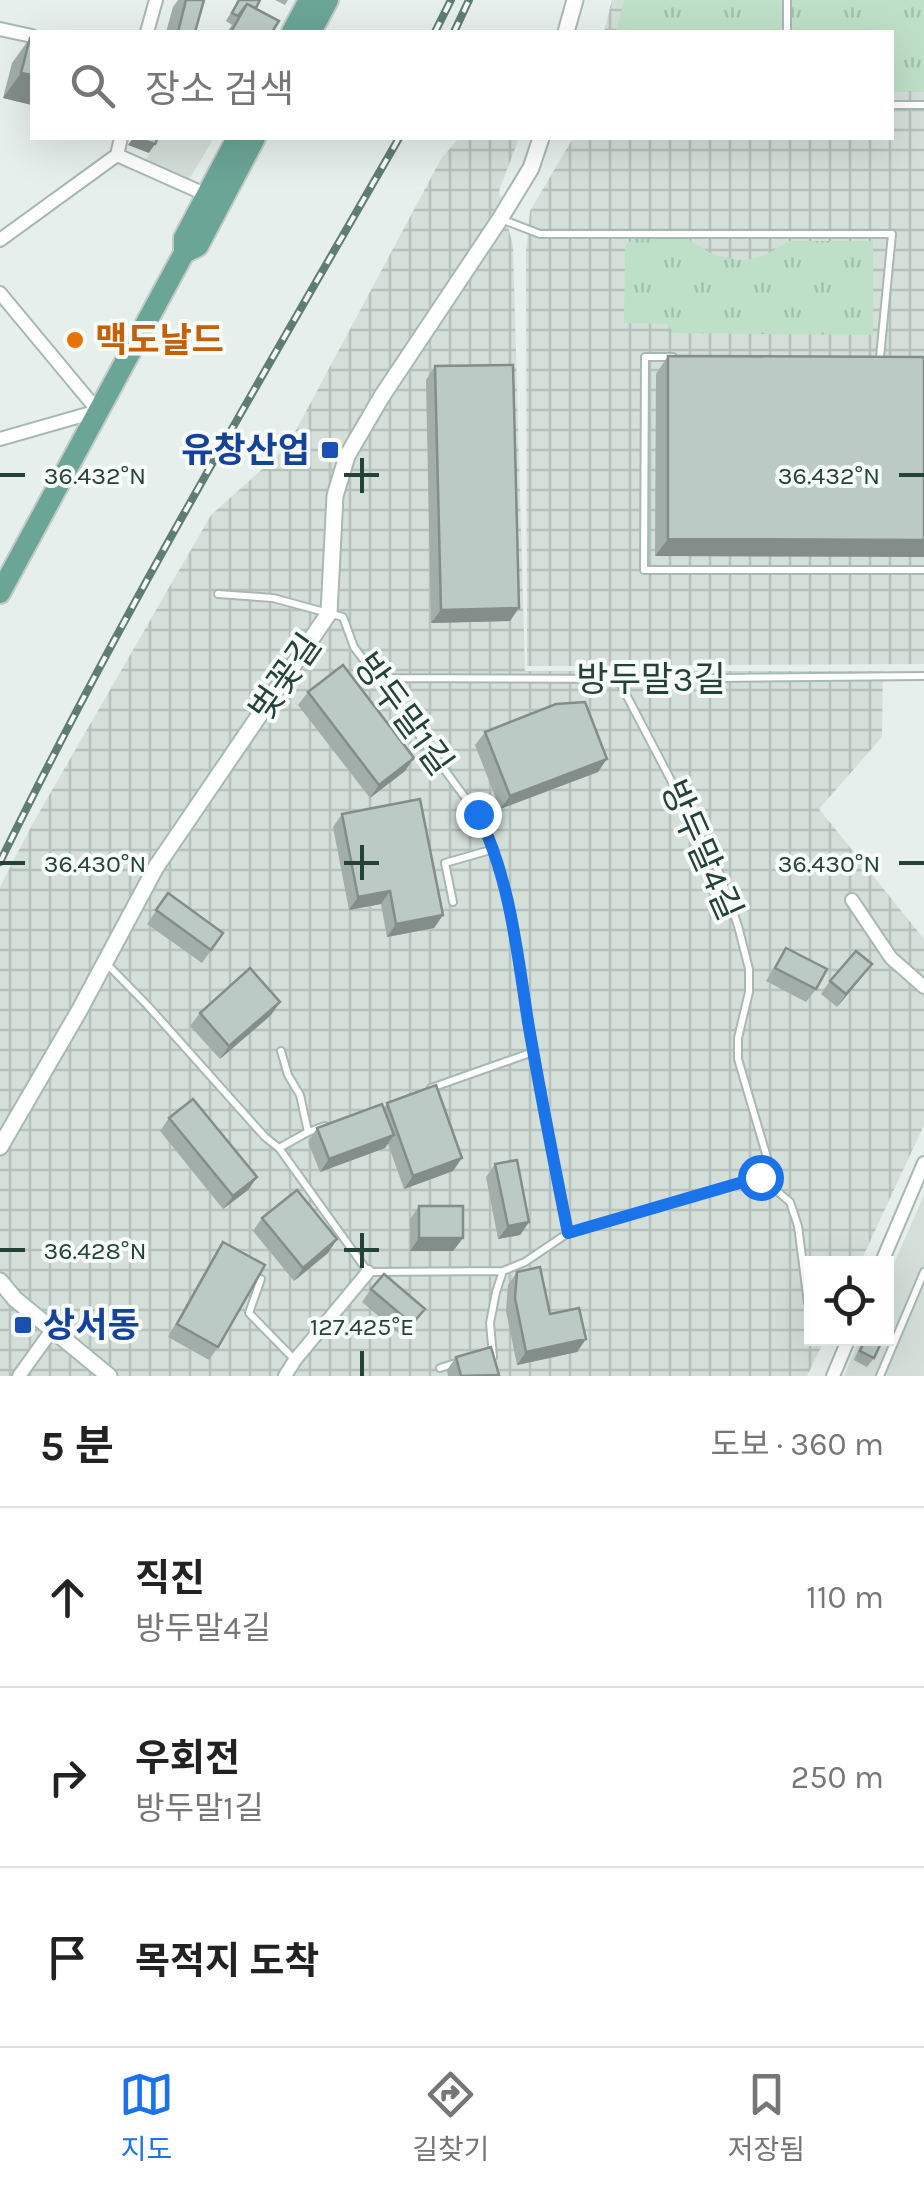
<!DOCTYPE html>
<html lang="ko">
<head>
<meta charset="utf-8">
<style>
  :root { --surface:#fff; --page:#f6f6f6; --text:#222; --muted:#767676; --line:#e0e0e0; --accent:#1a73e8 }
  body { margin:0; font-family:Karla,"Noto Sans KR",sans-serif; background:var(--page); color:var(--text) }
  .controls { position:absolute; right:30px; bottom:30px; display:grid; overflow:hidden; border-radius:0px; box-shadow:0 10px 40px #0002 }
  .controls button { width:90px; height:90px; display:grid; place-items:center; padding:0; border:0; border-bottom:2px solid var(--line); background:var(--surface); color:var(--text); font:50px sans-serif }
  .stop { position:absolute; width:30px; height:30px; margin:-22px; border:8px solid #1a73e8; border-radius:50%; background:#fff }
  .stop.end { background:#1a73e8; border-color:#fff; box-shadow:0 2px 10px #0008 }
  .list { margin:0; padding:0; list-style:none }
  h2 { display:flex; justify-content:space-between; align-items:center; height:130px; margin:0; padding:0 40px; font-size:42px }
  h2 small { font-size:32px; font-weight:400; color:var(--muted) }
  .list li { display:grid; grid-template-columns:65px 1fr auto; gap:30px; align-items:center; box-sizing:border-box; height:180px; padding:0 40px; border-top:2px solid var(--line) }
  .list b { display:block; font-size:38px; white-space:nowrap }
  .list p { margin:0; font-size:32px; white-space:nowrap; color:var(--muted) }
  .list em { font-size:32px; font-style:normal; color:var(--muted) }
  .icon { flex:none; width:55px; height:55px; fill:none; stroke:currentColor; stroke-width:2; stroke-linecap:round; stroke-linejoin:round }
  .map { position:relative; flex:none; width:924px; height:1376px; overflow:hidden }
  .search { position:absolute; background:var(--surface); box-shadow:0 10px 40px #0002; left:30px; right:30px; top:30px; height:110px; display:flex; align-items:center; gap:25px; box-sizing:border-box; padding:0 35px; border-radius:0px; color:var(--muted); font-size:38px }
  .sheet { height:670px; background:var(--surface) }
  nav { display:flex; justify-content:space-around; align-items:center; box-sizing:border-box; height:140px; border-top:2px solid var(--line); background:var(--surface); font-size:28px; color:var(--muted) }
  nav a { display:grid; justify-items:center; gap:5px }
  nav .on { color:var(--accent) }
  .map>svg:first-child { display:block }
  .built { fill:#d4dfda }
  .industrial { fill:url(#industrial-grid) }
  .grass { fill:url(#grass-tufts) }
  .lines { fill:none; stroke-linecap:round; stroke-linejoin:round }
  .service-casing { stroke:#a8b8b2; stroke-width:10 }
  .minor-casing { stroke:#a8b8b2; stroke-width:16 }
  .tertiary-casing { stroke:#a8b8b2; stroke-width:19 }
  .primary-casing { stroke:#c2cac8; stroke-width:24 }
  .service { stroke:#fff; stroke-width:6 }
  .minor { stroke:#fff; stroke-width:12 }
  .tertiary { stroke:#fff; stroke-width:15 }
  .primary { stroke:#6aa596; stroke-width:20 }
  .rail-casing { stroke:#5f7d75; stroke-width:8 }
  .rail { stroke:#f7fbf9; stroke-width:4; stroke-dasharray:11; stroke-linecap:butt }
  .wall { fill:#a1aea9 }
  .shaded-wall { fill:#838d89 }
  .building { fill:#bbcac4; stroke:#838d89; stroke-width:2.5 }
  .route { stroke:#1a73e8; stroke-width:12 }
  .ticks { fill:none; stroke:#24423a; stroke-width:4 }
  .food-dot { fill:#e8710a; stroke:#f7fbf9; stroke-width:4 }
  .transit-dot { fill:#1a4fb4; stroke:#f7fbf9; stroke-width:4 }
  .labels { text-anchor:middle; stroke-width:8; stroke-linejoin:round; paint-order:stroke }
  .food-label { font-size:35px; font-weight:bold; fill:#c56008; stroke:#f7fbf9; text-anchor:start }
  .transit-label { font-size:35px; font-weight:bold; fill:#164399; stroke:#f7fbf9; text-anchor:end }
  .street-label { font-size:35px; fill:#24423a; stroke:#f7fbf9 }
  .ticks-label { font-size:25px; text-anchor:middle; fill:#24423a; stroke:#f7fbf9; stroke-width:8; stroke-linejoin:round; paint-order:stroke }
</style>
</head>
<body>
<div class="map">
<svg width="924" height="1376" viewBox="0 0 924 1376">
  <defs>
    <pattern id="industrial-grid" width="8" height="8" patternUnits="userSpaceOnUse" patternTransform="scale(2.5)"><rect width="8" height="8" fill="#d4dfda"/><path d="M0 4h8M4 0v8" fill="none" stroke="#b6c1bc"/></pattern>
    <pattern id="grass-tufts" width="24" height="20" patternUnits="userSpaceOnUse" patternTransform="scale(2.5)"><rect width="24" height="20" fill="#bfe0c8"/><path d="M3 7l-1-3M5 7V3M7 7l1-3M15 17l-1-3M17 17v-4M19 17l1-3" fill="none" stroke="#a4c1ad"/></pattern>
  </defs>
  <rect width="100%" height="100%" fill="#e6efeb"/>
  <path class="built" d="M158,138H214L188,181L145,162Z
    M924,1195V1376H844L860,1339L886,1338L887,1279Z"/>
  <path class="industrial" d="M612,0H924V664L527,666L526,252L530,211L573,138H892V32H604Z
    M459,138H519L499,191L513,246L525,671H883L882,737L819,809L924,939V1125L860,1263L812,1264V1338L825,1339L807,1376H0V887L33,823L211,515L287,447L441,159Z"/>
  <path class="grass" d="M624,0H924V91H892V32H616Z
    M635,238L688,239L712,254L737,260L752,259L771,252L789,241H873V335L674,333L667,324L624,323L625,246Z"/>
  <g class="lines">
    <g class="service-casing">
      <path id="service" d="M787,32V0
        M892,105H924
        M501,219L540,234H892L880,357
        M673,357H645L644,570H924
        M218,594L273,598L343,617L354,647L478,815C512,881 517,957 530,1029C541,1097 555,1165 568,1233
        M378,678L618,679L924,676
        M453,902L445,863L494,849
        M106,963L148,1006L265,1137L279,1148
        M281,1051L288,1075L300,1095L308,1132
        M431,1088L533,1052
        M325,1126L308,1132L279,1148L368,1272L503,1271
        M760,1177L790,1202L798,1226L808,1303
        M261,1279L249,1313L294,1359
        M493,1357L490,1323L496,1292L503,1271L525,1262L568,1233L760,1177L771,1171L738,1059V1038L749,992V969L738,926L720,874L618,679
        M440,1368L459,1362
        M880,1376L924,1272"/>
    </g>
    <g class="minor-casing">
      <path id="minor" d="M0,29L32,36
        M147,32L156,0
        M117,155L207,195
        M0,240L117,155L121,138
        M0,293L98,411L0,439
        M852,900L891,958L924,987
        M881,1264L924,1163
        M19,1376L52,1330
        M285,1376L295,1360L368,1272
        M833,1376L849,1338"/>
    </g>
    <g class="tertiary-casing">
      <path id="tertiary" d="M566,32L575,0
        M0,1147L79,1011L156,867L329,613L335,496L347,456L382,396L500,219L531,168L541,138
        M0,1281L15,1299L109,1376"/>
    </g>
    <g class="primary-casing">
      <path id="primary" d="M292,32L309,0
        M311,32L328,0
        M184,253L198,246L255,138
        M0,593L184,253V238L237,138"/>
    </g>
    <use href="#service" class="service"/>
    <use href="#minor" class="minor"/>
    <use href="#tertiary" class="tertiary"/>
    <use href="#primary" class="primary"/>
    <g class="rail-casing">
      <path id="rail" d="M435,32L451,0
        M454,32L469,0
        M0,862C121,614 262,377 399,138"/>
    </g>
    <use href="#rail" class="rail"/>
  </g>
  <path class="wall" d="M178,0H204L195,32H166L173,7Z
    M238,0H260L256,8L272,32H227L232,25L226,21Z
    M275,0H288L285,5Z
    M30,38H32V105L3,98L12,63Z
    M668,356L924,357L655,556L656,374Z
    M435,366L510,621L431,623L426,380Z
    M308,692L405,771L370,798L298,705Z
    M485,732L598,772L500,809L475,745Z
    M342,814L443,915L434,928L387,937L381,904L349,910L333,827Z
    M168,893L223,933L202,963L147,924Z
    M786,948L816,989L806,1002L766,981Z
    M862,977L837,1007L821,994L830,981Z
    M280,1002L271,1015L220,1059L190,1026L200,1013Z
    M387,1103L453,1171L404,1189L388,1144L385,1148L320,1172L308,1142L317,1128L384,1108Z
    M169,1118L257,1177L248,1190L223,1209L160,1131Z
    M495,1164L529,1222L520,1235L498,1239L486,1177Z
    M419,1206L463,1238L453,1251H410V1219Z
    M262,1218L337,1239L328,1253L294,1281L253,1231Z
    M223,1242L218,1347L209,1360L168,1337L214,1255Z
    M517,1272L550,1314L586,1339L577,1352L517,1365L506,1311L508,1285Z
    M371,1289L416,1322L403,1337L362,1302Z
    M864,1338H883L874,1358L867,1367L854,1360Z
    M456,1357L499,1376H448L447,1370Z"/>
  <path class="shaded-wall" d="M21,73L32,75V105L3,98Z
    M133,138H136L155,144L149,153L128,145Z
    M668,539L924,540V557L655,556Z
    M519,608L510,621L431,623L441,610Z
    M414,758L405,771L370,798L379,785Z
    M607,759L598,772L500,809L510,796Z
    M390,891L381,904L349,910L358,897Z
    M443,915L434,928L387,937L396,924Z
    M872,964L862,977L837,1007L846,994Z
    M280,1002L271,1015L220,1059L229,1046Z
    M394,1135L385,1148L320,1172L329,1159Z
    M462,1158L453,1171L404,1189L413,1176Z
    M257,1177L248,1190L223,1209L233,1196Z
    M529,1222L520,1235L498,1239L508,1226Z
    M419,1238H463L453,1251H410Z
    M337,1239L328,1253L294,1281L303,1268Z
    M586,1339L577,1352L517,1365L526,1352Z"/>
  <path class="building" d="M186,0H204L195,32H178Z
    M239,0H260L256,8L247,4L238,16L232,13Z
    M247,4L279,21L272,32H231Z
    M30,38H32V75L21,73Z
    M136,138H158L155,144Z
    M668,356L924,357V540L668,539Z
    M513,365L519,608L441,610L435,366Z
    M343,665L414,758L379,785L308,692Z
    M585,702L607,759L510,796L485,732L556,704Z
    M420,799L443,915L396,924L390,891L358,897L342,814Z
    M168,893L223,933L211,950L156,910Z
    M786,948L827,969L816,989L775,968Z
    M856,951L872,964L846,994L830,981Z
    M250,968L280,1002L229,1046L200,1013Z
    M436,1085L462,1158L413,1176L387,1103Z
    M193,1099L257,1177L233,1196L169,1118Z
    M382,1104L394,1135L329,1159L317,1128Z
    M517,1160L529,1222L508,1226L495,1164Z
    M297,1190L337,1239L303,1268L262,1218Z
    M419,1206H463V1238H419Z
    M223,1242L265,1265L218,1347L177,1324Z
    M540,1267L550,1314L579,1308L586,1339L526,1352L515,1298L517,1272Z
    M384,1274L425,1309L412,1324L371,1289Z
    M866,1338L883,1339L874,1358L860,1351Z
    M491,1347L499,1375L461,1376L456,1357Z"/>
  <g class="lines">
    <path class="route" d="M478,814C510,879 517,951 528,1022C540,1092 554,1163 568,1233L760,1177"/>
  </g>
  <path class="ticks" d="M362,458V493M0,475H25M344,475H379M899,475H924M362,845V880M0,863H25M344,863H379M899,863H924M362,1233V1268M0,1250H25M344,1250H379M362,1351V1376"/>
  <circle class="food-dot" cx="75" cy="340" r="10"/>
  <g class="transit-dot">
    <rect x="320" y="440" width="20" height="20" rx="5"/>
    <rect x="13" y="1315" width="20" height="20" rx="5"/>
  </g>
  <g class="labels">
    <g class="food-label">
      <text x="95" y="352">맥도날드</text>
    </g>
    <g class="transit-label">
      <text x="310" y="462">유창산업</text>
      <text x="43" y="1337" text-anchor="start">상서동</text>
    </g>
    <g class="street-label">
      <text transform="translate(285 677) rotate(-55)" y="12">벚꽃길</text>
      <text x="651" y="691">방두말3길</text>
      <text transform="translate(404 714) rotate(54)" y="12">방두말1길</text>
      <text transform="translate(702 850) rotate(66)" y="12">방두말4길</text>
    </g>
  </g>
  <g class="ticks-label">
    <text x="95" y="484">36.432°N</text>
    <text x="829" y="484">36.432°N</text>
    <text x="95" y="872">36.430°N</text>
    <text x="829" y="872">36.430°N</text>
    <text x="95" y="1259">36.428°N</text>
    <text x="362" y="1335">127.425°E</text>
  </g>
</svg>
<div class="controls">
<button><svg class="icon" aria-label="locate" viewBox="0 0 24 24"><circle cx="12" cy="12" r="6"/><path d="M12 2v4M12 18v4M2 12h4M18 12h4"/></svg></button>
</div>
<div class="stop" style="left:760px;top:1177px"></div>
<div class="stop end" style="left:478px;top:814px"></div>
<div class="search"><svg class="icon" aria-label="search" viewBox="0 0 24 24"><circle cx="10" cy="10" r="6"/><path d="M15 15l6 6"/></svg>장소 검색</div>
</div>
<section class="sheet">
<h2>5 분<small>도보 · 360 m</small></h2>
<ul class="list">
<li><svg class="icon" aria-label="ahead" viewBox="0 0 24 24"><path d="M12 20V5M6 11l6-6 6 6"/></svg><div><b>직진</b><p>방두말4길</p></div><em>110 m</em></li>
<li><svg class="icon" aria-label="right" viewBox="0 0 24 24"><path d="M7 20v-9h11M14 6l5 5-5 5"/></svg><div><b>우회전</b><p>방두말1길</p></div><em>250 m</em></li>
<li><svg class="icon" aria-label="arrive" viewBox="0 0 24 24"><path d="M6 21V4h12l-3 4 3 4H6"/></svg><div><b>목적지 도착</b></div></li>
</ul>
</section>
<nav>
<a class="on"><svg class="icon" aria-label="map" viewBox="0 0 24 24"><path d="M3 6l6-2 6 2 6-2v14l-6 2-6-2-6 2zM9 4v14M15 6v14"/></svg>지도</a>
<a><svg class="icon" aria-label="directions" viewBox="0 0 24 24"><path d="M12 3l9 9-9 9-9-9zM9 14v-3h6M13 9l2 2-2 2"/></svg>길찾기</a>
<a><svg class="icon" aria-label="saved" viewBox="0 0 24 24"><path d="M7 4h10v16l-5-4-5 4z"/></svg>저장됨</a>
</nav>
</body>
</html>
